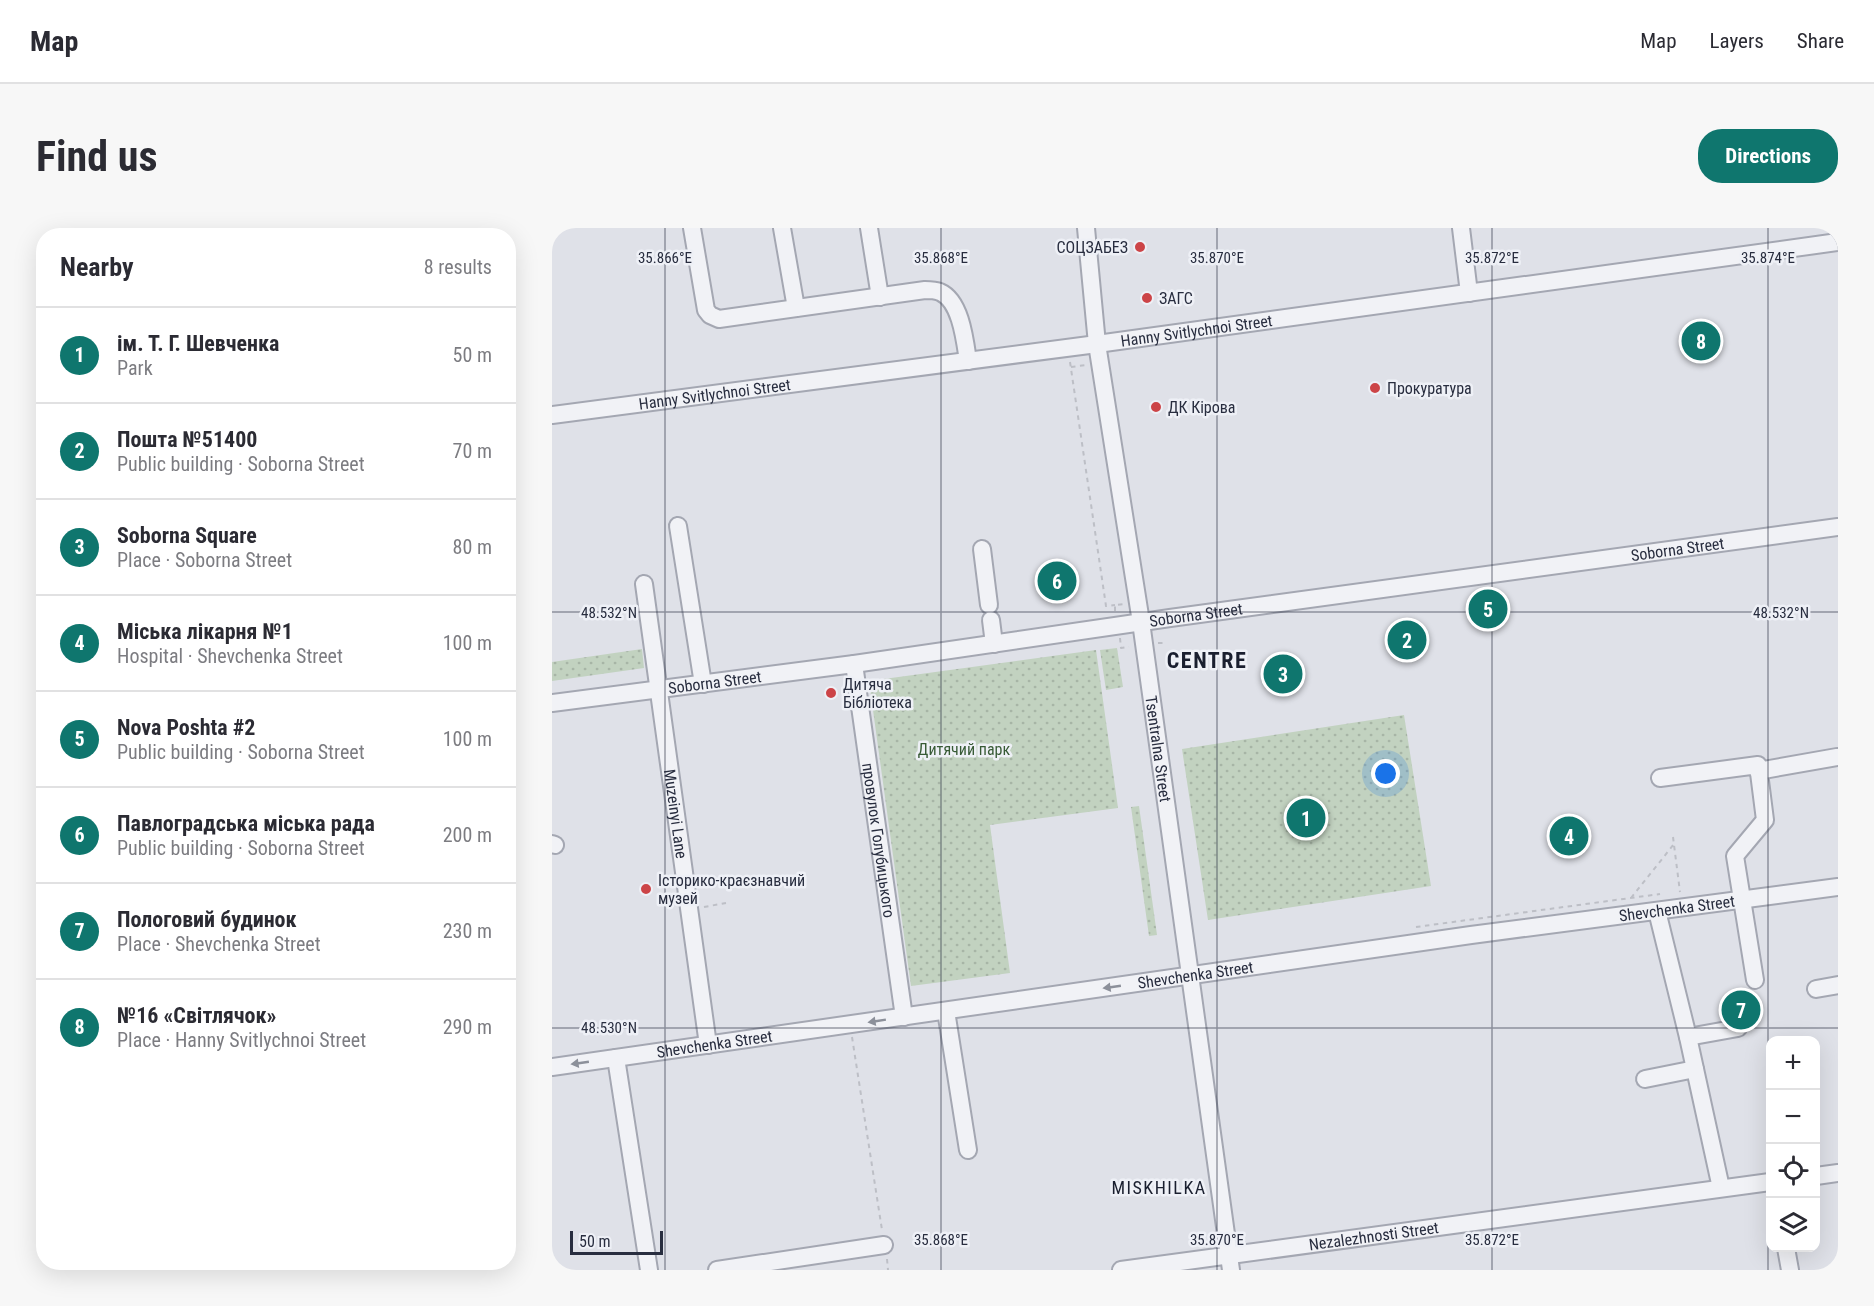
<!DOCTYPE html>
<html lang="en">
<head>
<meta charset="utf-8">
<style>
  :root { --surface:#fff; --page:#f7f7f7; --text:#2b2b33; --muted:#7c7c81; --line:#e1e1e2; --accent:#0f766e }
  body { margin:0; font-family:"Roboto Condensed",sans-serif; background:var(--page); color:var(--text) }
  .controls { position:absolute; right:18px; bottom:18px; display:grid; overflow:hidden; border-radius:12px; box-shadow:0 6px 24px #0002 }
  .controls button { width:54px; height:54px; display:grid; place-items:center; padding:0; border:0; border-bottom:2px solid var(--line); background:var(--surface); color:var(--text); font:30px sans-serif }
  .scale { position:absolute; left:18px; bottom:15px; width:93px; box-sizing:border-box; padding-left:6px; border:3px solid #282d3f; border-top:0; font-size:16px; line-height:21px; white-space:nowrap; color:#282d3f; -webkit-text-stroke:4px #eef0f6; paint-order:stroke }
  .you { position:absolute; left:834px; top:546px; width:21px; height:21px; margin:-15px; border:4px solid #fff; border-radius:50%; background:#1a73e8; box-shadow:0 0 0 9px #1a73e833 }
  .badge { display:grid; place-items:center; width:39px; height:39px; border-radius:50%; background:var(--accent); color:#fff; font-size:20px; font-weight:700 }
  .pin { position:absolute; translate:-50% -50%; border:3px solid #fff; box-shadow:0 2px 6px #0006 }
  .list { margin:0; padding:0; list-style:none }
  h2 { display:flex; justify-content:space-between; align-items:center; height:78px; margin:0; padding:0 24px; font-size:26px }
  h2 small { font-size:20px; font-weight:400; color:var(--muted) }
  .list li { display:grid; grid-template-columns:39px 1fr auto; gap:18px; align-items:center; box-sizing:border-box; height:96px; padding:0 24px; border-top:2px solid var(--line) }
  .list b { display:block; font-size:22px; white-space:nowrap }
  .list p { margin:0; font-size:20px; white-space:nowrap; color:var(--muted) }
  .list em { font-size:20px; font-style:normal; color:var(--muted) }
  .icon { flex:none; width:33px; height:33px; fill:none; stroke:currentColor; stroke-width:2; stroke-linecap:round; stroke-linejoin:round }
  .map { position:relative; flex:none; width:1286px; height:1042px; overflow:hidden; border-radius:24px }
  header { display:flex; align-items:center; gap:36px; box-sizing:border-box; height:84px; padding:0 30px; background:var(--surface); border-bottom:2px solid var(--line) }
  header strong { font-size:28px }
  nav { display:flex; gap:33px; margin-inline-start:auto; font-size:21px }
  .intro { display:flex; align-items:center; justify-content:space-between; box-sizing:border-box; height:144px; padding:0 36px }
  h1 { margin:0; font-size:42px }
  .button { padding:15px 27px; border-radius:24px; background:var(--accent); color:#fff; font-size:21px; font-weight:700 }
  main { display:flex; gap:36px; padding:0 36px }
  aside { flex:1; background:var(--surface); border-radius:24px; box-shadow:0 6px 24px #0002 }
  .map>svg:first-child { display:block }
  .green { fill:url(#green-dots) }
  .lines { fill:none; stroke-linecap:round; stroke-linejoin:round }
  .minor-casing { stroke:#a4a7b2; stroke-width:20 }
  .path { stroke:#bdbfc6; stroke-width:2; stroke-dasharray:4.5 4.5; stroke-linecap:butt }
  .minor { stroke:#f1f2f6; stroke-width:16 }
  .oneway { fill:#8c909a }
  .ticks { fill:none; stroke:#282d3f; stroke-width:1.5; stroke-opacity:0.45 }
  .poi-dot { fill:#cc4447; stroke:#eef0f6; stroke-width:2 }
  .labels { text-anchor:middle; stroke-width:5; stroke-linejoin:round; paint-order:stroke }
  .poi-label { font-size:16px; fill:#282d3f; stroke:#eef0f6; text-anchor:start }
  .street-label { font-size:16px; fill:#282d3f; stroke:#eef0f6 }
  .park-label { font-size:16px; fill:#375a35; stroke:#eef0f6 }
  .neighbourhood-label { font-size:18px; letter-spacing:1.5px; fill:#1a1f2f; stroke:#eef0f6 }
  .district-label { font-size:22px; font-weight:bold; letter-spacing:1.5px; fill:#1a1f2f; stroke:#eef0f6 }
  .ticks-label { font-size:15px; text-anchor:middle; fill:#282d3f; stroke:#eef0f6; stroke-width:5; stroke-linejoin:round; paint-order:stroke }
</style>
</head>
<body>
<header>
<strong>Map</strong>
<nav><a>Map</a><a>Layers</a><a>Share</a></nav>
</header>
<div class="intro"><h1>Find us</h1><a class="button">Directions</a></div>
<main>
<aside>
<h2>Nearby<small>8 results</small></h2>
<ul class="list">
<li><span class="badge">1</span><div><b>ім. Т. Г. Шевченка</b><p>Park</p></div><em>50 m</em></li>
<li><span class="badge">2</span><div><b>Пошта №51400</b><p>Public building · Soborna Street</p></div><em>70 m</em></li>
<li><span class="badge">3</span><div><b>Soborna Square</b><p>Place · Soborna Street</p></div><em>80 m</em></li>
<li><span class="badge">4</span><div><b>Міська лікарня №1</b><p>Hospital · Shevchenka Street</p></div><em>100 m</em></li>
<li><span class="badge">5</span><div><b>Nova Poshta #2</b><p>Public building · Soborna Street</p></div><em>100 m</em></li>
<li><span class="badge">6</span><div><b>Павлоградська міська рада</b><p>Public building · Soborna Street</p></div><em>200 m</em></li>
<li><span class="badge">7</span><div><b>Пологовий будинок</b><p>Place · Shevchenka Street</p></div><em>230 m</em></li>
<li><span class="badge">8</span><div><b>№16 «Світлячок»</b><p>Place · Hanny Svitlychnoi Street</p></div><em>290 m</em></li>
</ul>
</aside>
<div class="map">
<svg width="1286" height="1042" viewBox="0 0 1286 1042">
  <defs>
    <pattern id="green-dots" width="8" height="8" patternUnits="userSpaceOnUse" patternTransform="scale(1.5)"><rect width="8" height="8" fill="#c2d2c0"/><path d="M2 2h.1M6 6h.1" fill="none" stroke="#a7b5a6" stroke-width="1.8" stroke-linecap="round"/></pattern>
  </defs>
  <rect width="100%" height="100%" fill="#dfe1e8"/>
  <path class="green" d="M565,420L571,459L554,462L548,422Z
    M90,421L92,440L0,453V434Z
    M544,422L566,580L438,597L458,745L359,758L317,453Z
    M852,487L879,658L656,692L630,521Z
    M587,578L605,707L597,708L579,579Z"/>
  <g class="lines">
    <g class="minor-casing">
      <g id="minor">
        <path d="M140,0L154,82L158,87L167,91L373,62C378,62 383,62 388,64C409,73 413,113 416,133"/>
        <path d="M230,0L244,80"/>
        <path d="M317,0L328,69"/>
        <path id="s1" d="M534,0L545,116L589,394L679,1042"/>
        <path d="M909,0L917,65"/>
        <path id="s2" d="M0,187L545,116L1286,14"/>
        <path d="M126,298L151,456"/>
        <path d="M430,321L437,377"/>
        <path id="s3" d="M92,356L156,817"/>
        <path d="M439,392L442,416"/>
        <path id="s4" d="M302,436L352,789"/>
        <path id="s5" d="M0,475L302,436L618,390L1286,299"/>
        <path d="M1206,543L1285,529"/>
        <path d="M1108,550L1206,537L1213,592L1183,628L1203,752"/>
        <path d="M0,616L3,617"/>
        <path d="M1105,683L1136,809L1169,960"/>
        <path d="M1264,761L1286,757"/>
        <path d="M394,783L416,922"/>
        <path d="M1136,809L1186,800"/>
        <path d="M64,830L97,1042"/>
        <path id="s6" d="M0,839L919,707L1286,659"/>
        <path d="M1093,851L1143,841"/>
        <path d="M1264,948L1286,945"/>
        <path d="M1234,1020L1238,1042"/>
        <path d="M165,1042L332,1017"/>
        <path id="s7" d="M569,1042L1218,954"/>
      </g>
    </g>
    <path class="path" d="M518,134L554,378L563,377
      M519,139L534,137
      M563,383V377L573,376
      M568,410L569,420L577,419
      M606,415H615
      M1121,609L1128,664
      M1079,670L1122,616
      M152,679L174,675
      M864,699L1108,666
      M300,809L330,1002
      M335,1031L336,1042"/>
    <use href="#minor" class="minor"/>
  </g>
  <defs><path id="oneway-solid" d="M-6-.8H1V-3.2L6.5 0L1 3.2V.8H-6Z" transform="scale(1.5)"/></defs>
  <g class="oneway">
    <use href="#oneway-solid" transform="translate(560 759) rotate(172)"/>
    <use href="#oneway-solid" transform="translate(325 793) rotate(171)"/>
    <use href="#oneway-solid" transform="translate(28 835) rotate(172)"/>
  </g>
  <path class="ticks" d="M113,0V1042M389,0V1042M665,0V1042M940,0V1042M1216,0V1042M0,384H1286M0,800H1286"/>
  <g class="poi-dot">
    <circle cx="588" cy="19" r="6"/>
    <circle cx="595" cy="70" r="6"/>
    <circle cx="823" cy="160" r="6"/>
    <circle cx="604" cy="179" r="6"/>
    <circle cx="279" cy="465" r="6"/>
    <circle cx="94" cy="661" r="6"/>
  </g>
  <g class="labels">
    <g class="poi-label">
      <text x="576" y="25" text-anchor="end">СОЦЗАБЕЗ</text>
      <text x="607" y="76">ЗАГС</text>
      <text x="835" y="166">Прокуратура</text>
      <text x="616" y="185">ДК Кірова</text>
      <text x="291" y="462">Дитяча<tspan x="291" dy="18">Бiблiотека</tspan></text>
      <text x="106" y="658">Історико-краєзнавчий<tspan x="106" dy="18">музей</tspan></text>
    </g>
    <g class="street-label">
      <text dy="6" stroke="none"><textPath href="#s2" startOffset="650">Hanny Svitlychnoi Street</textPath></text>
      <text dy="6" stroke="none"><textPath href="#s2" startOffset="164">Hanny Svitlychnoi Street</textPath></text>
      <text dy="6" stroke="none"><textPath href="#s5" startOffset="1136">Soborna Street</textPath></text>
      <text dy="6" stroke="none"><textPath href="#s5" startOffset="650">Soborna Street</textPath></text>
      <text dy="6" stroke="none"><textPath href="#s5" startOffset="164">Soborna Street</textPath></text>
      <text dy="6" stroke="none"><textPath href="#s1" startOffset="526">Tsentralna Street</textPath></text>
      <text dy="6" stroke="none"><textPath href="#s3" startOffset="232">Muzeinyi Lane</textPath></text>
      <text dy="6" stroke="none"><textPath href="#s4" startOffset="178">провулок Голубицького</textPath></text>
      <text dy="6" stroke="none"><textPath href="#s6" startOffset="1136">Shevchenka Street</textPath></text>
      <text dy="6" stroke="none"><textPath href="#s6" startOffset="650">Shevchenka Street</textPath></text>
      <text dy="6" stroke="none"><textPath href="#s6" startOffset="164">Shevchenka Street</textPath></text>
      <text dy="6" stroke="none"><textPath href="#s7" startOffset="255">Nezalezhnosti Street</textPath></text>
    </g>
    <g class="park-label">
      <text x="412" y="527">Дитячий парк</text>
    </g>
    <g class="neighbourhood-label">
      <text x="607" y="966">MISKHILKA</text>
    </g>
    <g class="district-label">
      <text x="655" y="440">CENTRE</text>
    </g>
  </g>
  <g class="ticks-label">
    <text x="113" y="35">35.866°E</text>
    <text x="389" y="35">35.868°E</text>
    <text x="665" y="35">35.870°E</text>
    <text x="940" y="35">35.872°E</text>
    <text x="1216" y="35">35.874°E</text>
    <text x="57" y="390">48.532°N</text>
    <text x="1229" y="390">48.532°N</text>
    <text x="57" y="805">48.530°N</text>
    <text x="389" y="1017">35.868°E</text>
    <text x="665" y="1017">35.870°E</text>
    <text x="940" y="1017">35.872°E</text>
  </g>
</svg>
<div class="controls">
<button>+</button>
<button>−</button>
<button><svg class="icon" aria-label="locate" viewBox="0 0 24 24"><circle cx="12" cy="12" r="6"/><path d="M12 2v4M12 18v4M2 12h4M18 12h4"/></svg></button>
<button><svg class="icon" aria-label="layers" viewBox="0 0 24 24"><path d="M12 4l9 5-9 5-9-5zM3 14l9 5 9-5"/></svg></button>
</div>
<div class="scale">50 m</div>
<div class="you"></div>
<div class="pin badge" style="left:754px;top:590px">1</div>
<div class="pin badge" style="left:855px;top:412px">2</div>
<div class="pin badge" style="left:731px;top:446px">3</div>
<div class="pin badge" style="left:1017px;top:608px">4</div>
<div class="pin badge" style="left:936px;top:381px">5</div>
<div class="pin badge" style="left:505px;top:353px">6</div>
<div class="pin badge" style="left:1189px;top:782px">7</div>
<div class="pin badge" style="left:1149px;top:113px">8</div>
</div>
</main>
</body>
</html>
